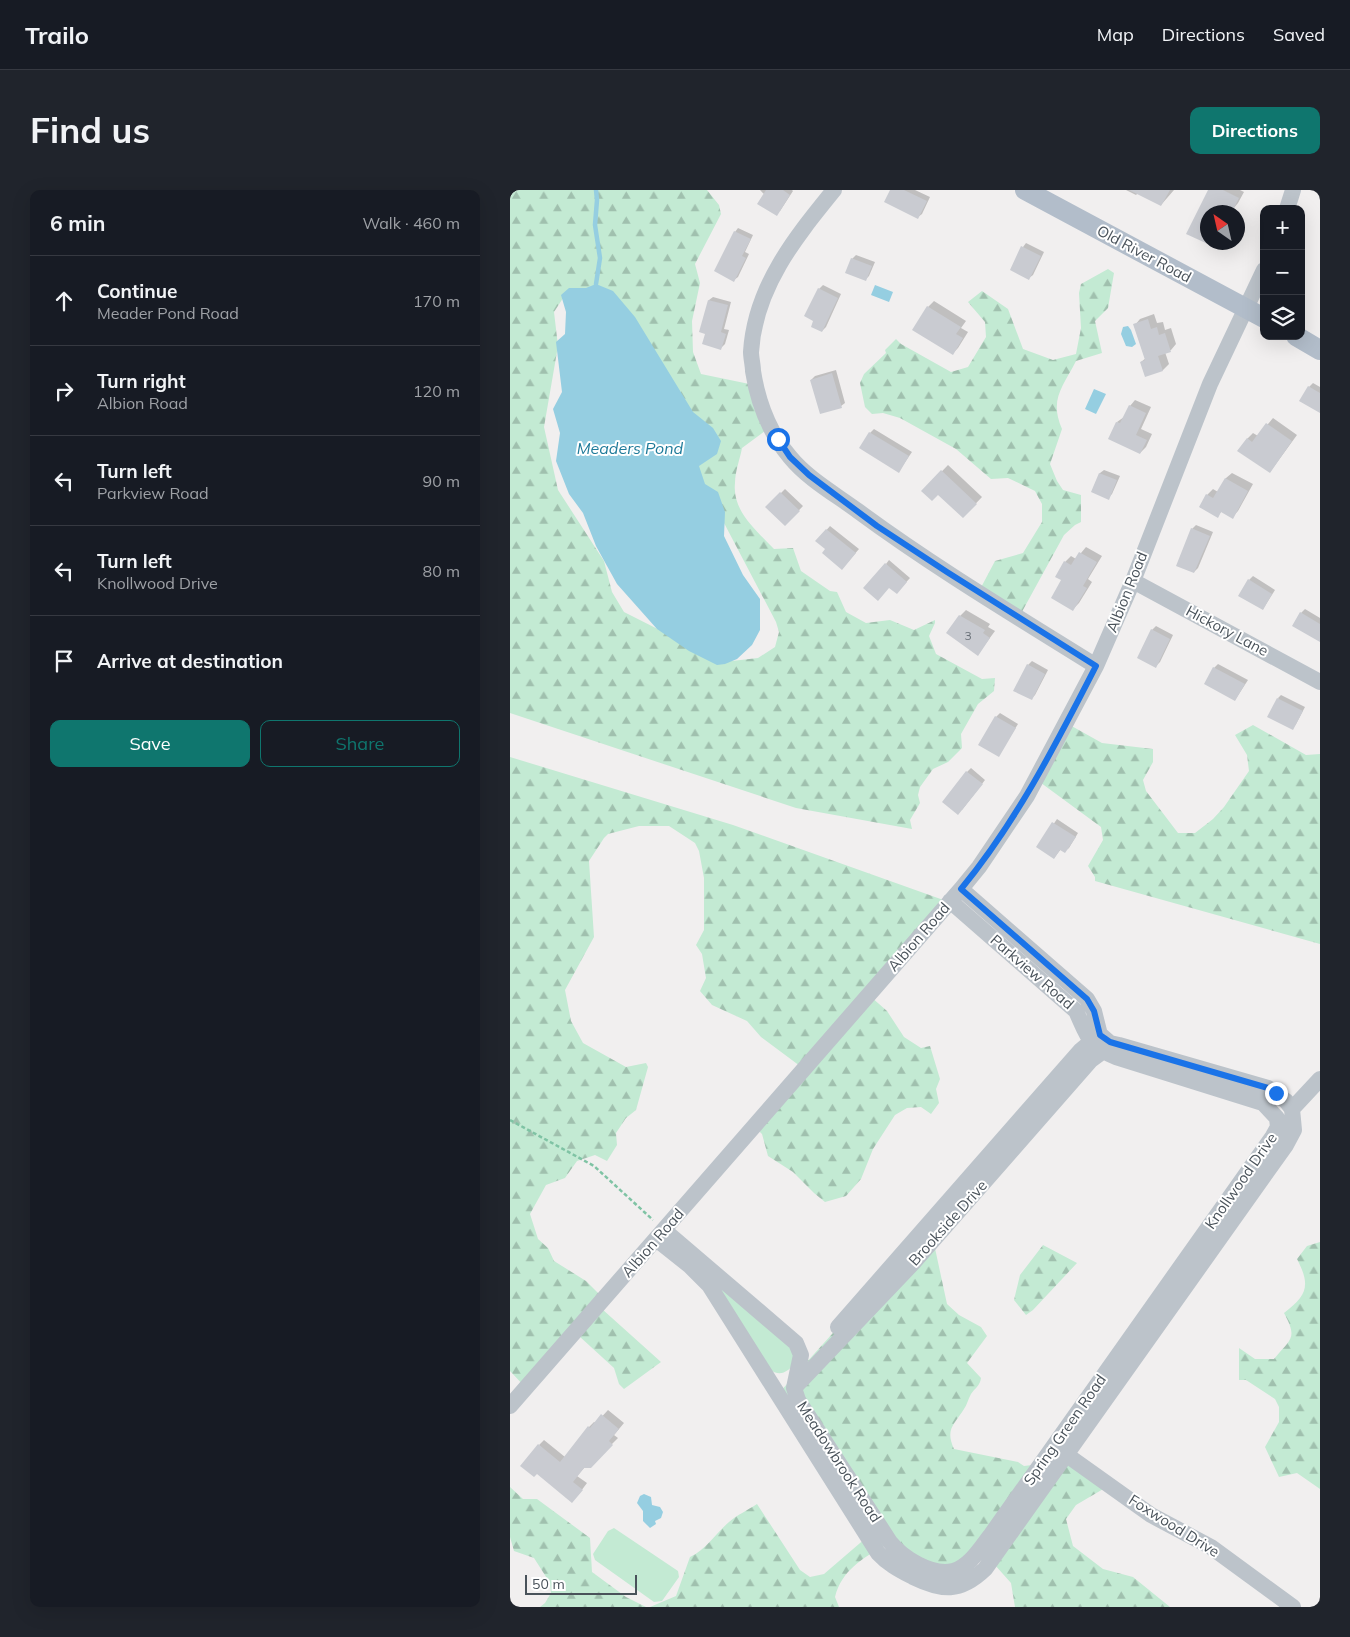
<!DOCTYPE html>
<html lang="en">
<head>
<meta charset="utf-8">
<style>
  :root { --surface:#171b24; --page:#20242c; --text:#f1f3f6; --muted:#9ea1a6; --line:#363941; --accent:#0f766e }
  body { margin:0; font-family:Mulish,sans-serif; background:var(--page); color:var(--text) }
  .controls { position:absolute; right:15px; top:15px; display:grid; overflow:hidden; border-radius:10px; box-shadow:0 5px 20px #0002 }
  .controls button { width:45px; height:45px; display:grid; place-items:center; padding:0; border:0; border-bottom:1px solid var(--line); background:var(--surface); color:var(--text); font:25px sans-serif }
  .compass { position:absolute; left:690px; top:15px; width:45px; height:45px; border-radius:50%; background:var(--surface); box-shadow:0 5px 20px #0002; rotate:326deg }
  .scale { position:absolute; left:15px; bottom:12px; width:112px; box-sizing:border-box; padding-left:5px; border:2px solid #49525a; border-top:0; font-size:14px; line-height:18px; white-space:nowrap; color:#49525a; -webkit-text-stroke:4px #fff; paint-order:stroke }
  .stop { position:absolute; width:15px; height:15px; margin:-11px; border:4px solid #1a73e8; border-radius:50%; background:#fff }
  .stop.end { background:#1a73e8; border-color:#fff; box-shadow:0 1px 5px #0008 }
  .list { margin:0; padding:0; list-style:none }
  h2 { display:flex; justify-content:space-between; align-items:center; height:65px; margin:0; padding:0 20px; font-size:21px }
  h2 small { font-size:16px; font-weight:400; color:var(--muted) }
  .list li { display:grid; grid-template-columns:32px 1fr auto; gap:15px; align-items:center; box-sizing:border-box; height:90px; padding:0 20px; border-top:1px solid var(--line) }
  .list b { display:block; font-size:19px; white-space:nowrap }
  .list p { margin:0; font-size:16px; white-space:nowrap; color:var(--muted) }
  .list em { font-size:16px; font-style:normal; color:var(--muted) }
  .actions { display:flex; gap:10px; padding:15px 20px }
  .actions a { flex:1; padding:11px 0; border:1px solid var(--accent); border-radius:10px; text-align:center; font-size:18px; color:var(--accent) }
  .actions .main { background:var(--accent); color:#fff }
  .icon { flex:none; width:28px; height:28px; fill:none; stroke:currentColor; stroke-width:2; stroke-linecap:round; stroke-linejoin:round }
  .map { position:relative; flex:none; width:810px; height:1417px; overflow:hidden; border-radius:10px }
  header { display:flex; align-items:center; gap:30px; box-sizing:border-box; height:70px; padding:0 25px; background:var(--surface); border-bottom:1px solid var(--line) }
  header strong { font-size:24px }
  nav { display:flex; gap:28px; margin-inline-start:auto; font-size:18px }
  .intro { display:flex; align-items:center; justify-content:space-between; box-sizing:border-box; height:120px; padding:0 30px }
  h1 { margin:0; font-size:35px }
  .button { padding:12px 22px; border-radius:10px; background:var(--accent); color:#fff; font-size:18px; font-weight:700 }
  main { display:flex; gap:30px; padding:0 30px }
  aside { flex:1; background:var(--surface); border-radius:10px; box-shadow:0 5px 20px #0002 }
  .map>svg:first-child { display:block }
  .grass { fill:#c3ead3 }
  .forest { fill:url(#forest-firs); fill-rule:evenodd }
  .water { fill:#95cee1 }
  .shadow { fill:#0003 }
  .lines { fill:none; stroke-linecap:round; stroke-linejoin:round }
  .stream { stroke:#95cee1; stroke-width:4.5 }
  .building { fill:#c9cbd1 }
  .path { stroke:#7fc3a4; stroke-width:2.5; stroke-dasharray:4 2.5; stroke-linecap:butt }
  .minor { stroke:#bcc3ca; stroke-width:16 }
  .major { stroke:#b2bdca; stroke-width:20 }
  .route { stroke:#1a73e8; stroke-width:6 }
  .labels { text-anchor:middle; stroke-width:4; stroke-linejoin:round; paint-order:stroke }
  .number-label { font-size:12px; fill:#697078 }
  .street-label { font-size:15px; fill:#49525a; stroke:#fff }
  .water-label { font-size:16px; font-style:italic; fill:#1e7a99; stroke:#fff }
</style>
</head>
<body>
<header>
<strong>Trailo</strong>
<nav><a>Map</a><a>Directions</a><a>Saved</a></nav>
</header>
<div class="intro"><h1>Find us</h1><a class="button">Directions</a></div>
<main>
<aside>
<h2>6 min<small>Walk · 460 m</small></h2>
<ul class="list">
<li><svg class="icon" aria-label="ahead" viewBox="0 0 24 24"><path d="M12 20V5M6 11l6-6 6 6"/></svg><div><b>Continue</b><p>Meader Pond Road</p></div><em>170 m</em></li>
<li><svg class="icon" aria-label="right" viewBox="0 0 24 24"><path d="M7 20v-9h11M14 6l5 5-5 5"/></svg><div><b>Turn right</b><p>Albion Road</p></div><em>120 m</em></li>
<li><svg class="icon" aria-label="left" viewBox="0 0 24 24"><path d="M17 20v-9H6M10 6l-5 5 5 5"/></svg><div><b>Turn left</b><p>Parkview Road</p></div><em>90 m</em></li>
<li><svg class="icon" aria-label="left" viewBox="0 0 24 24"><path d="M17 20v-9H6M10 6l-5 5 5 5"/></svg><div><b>Turn left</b><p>Knollwood Drive</p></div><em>80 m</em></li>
<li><svg class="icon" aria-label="arrive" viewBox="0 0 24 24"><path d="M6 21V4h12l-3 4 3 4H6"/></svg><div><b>Arrive at destination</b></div></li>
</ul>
<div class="actions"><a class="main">Save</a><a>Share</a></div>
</aside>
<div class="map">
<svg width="810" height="1417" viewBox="0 0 810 1417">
  <defs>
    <pattern id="forest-firs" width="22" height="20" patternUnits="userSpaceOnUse" patternTransform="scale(1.25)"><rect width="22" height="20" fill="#c3ead3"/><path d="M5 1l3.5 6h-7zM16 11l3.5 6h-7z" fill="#a0c0ae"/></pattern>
  </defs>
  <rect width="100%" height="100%" fill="#f1efef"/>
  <path class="grass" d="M187,1067L286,1153L284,1175C274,1184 270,1186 258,1179Z
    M104,1338L168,1381L169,1387L152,1411L144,1412L85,1370L83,1364L98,1341Z"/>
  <path class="forest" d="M0,0H197L209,15L211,24L185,74L190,93L182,131L183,162L191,184L249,196L263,235L232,258C230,269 225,281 225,293C222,321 246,340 264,359L283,358L291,381L320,401L327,402L336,422L356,433L380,430L404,440L425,430V433L419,446L426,464L472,489L485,488L484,501L468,514L451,544L452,558L438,572L423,579L410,597L408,605L410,613L400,630L402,639L286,618L0,523ZM55,105L192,291L266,432L269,442L265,457L248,468L213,472L114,422L102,402L94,371L48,300L34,237L48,156L44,122Z
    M598,79L604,83L598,118L585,131L592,163L566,171C553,197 539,209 552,239L540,274L547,291L553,300L571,305V332L565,335L554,345L508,429L467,405L485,371L513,363L532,332V314L525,301L498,288L481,289L446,259L390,228L373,223L362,224L355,217L350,193L354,184L376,163L375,160L386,149L391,154L441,182L458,177L476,147L475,132L458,112L472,101L498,119L513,159L543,170L566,164L571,138L569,103L571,94Z
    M558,534L592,553L643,559V572L633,590L636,601L668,643H685L703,629L714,617L739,581L737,565L725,545L743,535L796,565L810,564V754L585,691V687L578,676L593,650L591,637L527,590Z
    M0,567L223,635L439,712L360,806L377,821L394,847L411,858L420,856L430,889L426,899L429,913L421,924L411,917L397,918L385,925L363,959L351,989L336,1006L315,1012L304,1003L283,982L258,966L252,944L247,939L294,879L251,847L237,831L202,815L190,801L196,788L192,764L186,755L194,740V688L189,661L185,653L159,636H129L98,644L94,648L79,671L84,747L55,800L61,831L73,853L116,877L136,873L138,877L126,920L116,928L106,943L107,955L97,971L85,965L67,971L55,988L36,995L20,1024L28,1049L38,1058L44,1071L76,1091L96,1111L92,1119L151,1172L114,1199L109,1194L104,1178L69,1146L17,1199L0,1181Z
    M420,1035L437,1114L449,1125L471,1137L477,1146L457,1173L471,1188C470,1196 465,1198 461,1204C458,1209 457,1215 454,1219C444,1235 435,1239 444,1259L508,1272L514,1276L530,1274L549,1255L600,1295L566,1315L556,1329L563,1356L593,1379L623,1387L660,1417H505L501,1393L476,1365L439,1393L375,1355C352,1369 332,1380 325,1407L329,1417H140L166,1406L180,1367C197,1359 205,1344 219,1332C227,1325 238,1320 247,1314L290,1380L300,1387L314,1384L364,1341L269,1203Z
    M810,1052V1299L787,1283L769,1287L755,1257L769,1232V1217L765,1209L736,1190H729V1158L745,1169H764C781,1148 788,1149 774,1123C797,1105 801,1096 787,1069L797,1056Z
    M533,1055L567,1073L523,1120L516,1125L504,1110L510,1085Z
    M0,1297L13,1309H27L80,1348L82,1382L116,1407L136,1417H30L35,1413L41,1403L40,1393L24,1368L4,1361L0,1347Z"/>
  <path class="water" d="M86,94L103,101L125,127L183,222L203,238L211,251L207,264L189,276L195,294L208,302L215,322L214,346L233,385L250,409V440L242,455L227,469L215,474L207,475L179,461L147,439L107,394L86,356L73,323L59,304L46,271L50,243L43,219L52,202L46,152L55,144L56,122L51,105L59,98H76Z
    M365,95L383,102L379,112L361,105Z
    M618,136L621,140L626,154L622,157L616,156L611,144L613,137Z
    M584,199L596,204L586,224L575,219Z
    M134,1304L141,1307L142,1315L150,1317L153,1322L151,1328L145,1331L146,1334L140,1338L133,1331V1321L127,1313L130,1306Z"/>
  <path class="shadow" d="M250,0H282L283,1L270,21Z
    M381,0H405L420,7L412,24L408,27Z
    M616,0H664L651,15L628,3L626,5Z
    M699,0H730L734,2L728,13L723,19L721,18L718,22H698V52H702L700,54L678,44Z
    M228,38L243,45L235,62L239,64L228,87L224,90L225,42Z
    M516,53L534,62L523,85L519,88L513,57Z
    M346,65L365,72L359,86L355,90L342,69Z
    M313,95L331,104L316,137L312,141L305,130L309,99Z
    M203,107L221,112L214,139L219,140L215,154L211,158L199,110Z
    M424,111L456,131L451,138L458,142L448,158L442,164L418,117Z
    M644,124L647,133L653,132L655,140L661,138L666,154L661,160L655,162L659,174L653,180L636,185L631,172L636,168L625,135L630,129Z
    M326,180L335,213L331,216L301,190L305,186Z
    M803,193L810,197V222L799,197Z
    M625,210L641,217L631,239L642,244L636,257L630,263L607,232L614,227L620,216Z
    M763,228L787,245L760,282L737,249L743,243L748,246Z
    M364,239L402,262L389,281L360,243Z
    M438,275L472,307L453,327L428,303L413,301Z
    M594,280L610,286L602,304L598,308L582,301L590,283Z
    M722,283L743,294L728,321L722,327L712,321L707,326L690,317L697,305L703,299L708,302L716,288Z
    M275,299L293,316L275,335L257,317Z
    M686,335L703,342L688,378L684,382L682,339Z
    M320,336L349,359L336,374L307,351Z
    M576,357L592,366L578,389L582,392L569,413L563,419L553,390L547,386L555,372L561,366L566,369Z
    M379,370L400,388L390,399L376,374Z
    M743,386L765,400L753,419L739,390Z
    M795,419L810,428V450L791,423Z
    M456,420L480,434L478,437L485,441L468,464L450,426Z
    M646,436L663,445L650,472L646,476L642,440Z
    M522,471L538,480L525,505L521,509L518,475Z
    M708,474L738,490L725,510L704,478Z
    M771,505L795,517L786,534L783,538L768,508Z
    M490,523L508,534L488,566L486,527Z
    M461,578L475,590L452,620L457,582Z
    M547,629L568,643L559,658L555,661L551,659L544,668L528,657Z
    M98,1220L114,1233L104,1245L108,1248L80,1276L75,1277L67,1286L77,1293L68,1305L29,1255L34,1250L55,1267L79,1237L84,1232L86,1233Z"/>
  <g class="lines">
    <path class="stream" d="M86,94L90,68L85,35L87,10L86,0"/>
  </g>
  <path class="building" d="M256,0H273L280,5L267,26L247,14Z
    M380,0H394L417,11L408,29L374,12Z
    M619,0H660L651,16Z
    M698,0H713L729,8L723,20L719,18L717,22H698V54L676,44Z
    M224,41L241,49L232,66L236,68L224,92L204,81Z
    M511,56L531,66L519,90L500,80Z
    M341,68L362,76L356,91L335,83Z
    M308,98L328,108L312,142L301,137L303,131L294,126Z
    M198,110L218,115L211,142L216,144L211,160L192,154L195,144L189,142Z
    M417,116L451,137L446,144L453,148L443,165L402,140Z
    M638,129L641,139L647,137L649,145L655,143L661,162L648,166L653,181L635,187L630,172L635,170L623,134Z
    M322,183L332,218L310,224L300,190Z
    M798,196L810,203V223L789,211Z
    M619,215L636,223L626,245L637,250L630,264L598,249L606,232L610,233Z
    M756,233L782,251L760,283L727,261L737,248L742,252Z
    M359,242L399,266L389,283L349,258Z
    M431,280L467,314L453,328L428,305L422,311L411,301Z
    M589,283L607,290L599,310L581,302Z
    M715,288L738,301L723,329L711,322L708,328L689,317L696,304L703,308Z
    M270,302L290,321L275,336L255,317Z
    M681,338L700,346L684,383L666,376Z
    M316,339L346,363L332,380L312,363L315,359L305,351Z
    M569,362L587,372L573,396L577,398L563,421L541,408L551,390L545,387L554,371L561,375Z
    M375,373L397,392L387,404L379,398L368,411L353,398Z
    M738,389L762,404L753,420L728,406Z
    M790,422L810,434V452L782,436Z
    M449,425L475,440L473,443L480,448L468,466L436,443Z
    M641,439L660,449L646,478L627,468Z
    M517,474L535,484L522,510L503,501Z
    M703,477L735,494L725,511L694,494Z
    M767,508L793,521L783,540L757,527Z
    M485,526L506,538L489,567L468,555Z
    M456,581L473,594L448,625L432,612Z
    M542,632L566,647L555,663L550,660L544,669L526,657Z
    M91,1224L109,1239L99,1251L103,1255L81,1278H74L63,1292L73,1300L62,1313L27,1284L24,1287L10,1276L28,1254L50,1272L78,1236L80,1238Z"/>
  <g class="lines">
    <path class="path" d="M0,930L84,976L143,1030"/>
    <path class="minor" d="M324,0C285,48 245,97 241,162C241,168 243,175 243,181C248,213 259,242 280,267C298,289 325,304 348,321C424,377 506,426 586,476
      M777,19L783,0
      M623,391L810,492
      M451,699L577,809L584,821L590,845
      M592,846L600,853L609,855L758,898L776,911L782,919
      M782,919L810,889
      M154,1040L286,1153L291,1165L284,1198L288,1210L380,1352C393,1368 421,1386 443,1381C459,1377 470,1359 480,1346L763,946L768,937L767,928L753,913L606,867C578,856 578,847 566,821L440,711
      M146,1049L180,1076L199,1095L368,1363C378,1374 390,1380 403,1387C432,1401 450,1403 475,1379L776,955L784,940L782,919
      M328,1137L570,861L588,846
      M284,1198L404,1072L581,870L592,862L600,853
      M0,1216L451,699L469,677L517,606L586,476L623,391L700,194L754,80
      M547,1258L641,1325L701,1357L783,1417"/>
    <path class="major" d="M515,0L754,128
      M786,146L810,160"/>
  </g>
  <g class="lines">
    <path class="route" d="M268,249L280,267L299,285L367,336L437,382L586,476C546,554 507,631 451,699L577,809L584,821L590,845L600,852L758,898L766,903"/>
  </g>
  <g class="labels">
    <g class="number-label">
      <text x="458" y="450">3</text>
    </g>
    <g class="street-label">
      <text transform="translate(634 64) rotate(28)" y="5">Old River Road</text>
      <text transform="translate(617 402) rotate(-68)" y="5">Albion Road</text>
      <text transform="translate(717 441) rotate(28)" y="5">Hickory Lane</text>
      <text transform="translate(409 747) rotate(-49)" y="5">Albion Road</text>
      <text transform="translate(522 782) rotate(41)" y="5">Parkview Road</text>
      <text transform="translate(731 991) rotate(-55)" y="5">Knollwood Drive</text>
      <text transform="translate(438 1033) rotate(-48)" y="5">Brookside Drive</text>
      <text transform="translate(143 1053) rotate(-49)" y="5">Albion Road</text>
      <text transform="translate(555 1240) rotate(-55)" y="5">Spring Green Road</text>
      <text transform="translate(329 1272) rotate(57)" y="5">Meadowbrook Road</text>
      <text transform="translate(664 1336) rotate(32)" y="5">Foxwood Drive</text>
    </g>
    <g class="water-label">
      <text x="120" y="264">Meaders Pond</text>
    </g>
  </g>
</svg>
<div class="controls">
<button>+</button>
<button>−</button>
<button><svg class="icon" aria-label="layers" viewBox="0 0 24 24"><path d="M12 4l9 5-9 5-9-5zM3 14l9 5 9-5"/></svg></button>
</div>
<svg class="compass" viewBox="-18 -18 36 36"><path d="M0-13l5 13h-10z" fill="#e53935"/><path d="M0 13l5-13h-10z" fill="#9ea1a6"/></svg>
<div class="scale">50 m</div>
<div class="stop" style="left:268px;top:249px"></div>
<div class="stop end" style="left:766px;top:903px"></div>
</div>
</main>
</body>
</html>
